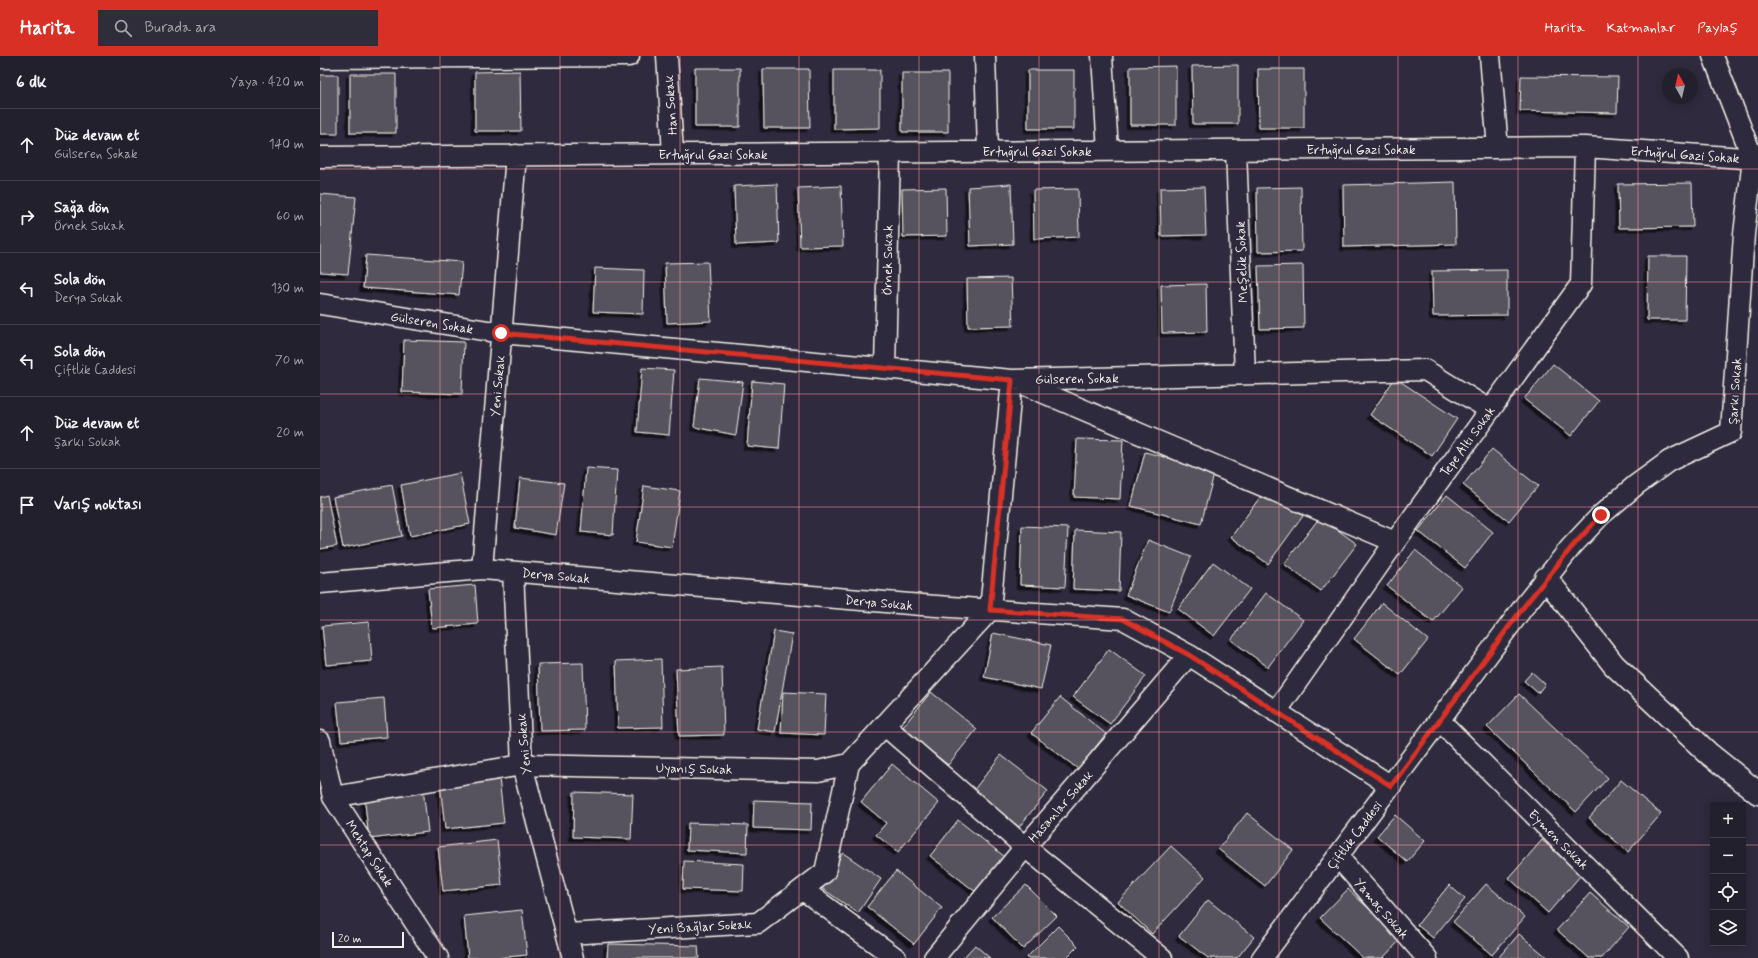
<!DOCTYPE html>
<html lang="tr">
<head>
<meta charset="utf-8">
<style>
  :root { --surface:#23202e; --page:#2f2d3a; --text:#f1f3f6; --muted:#a3a3aa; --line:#403e4a; --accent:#d93025 }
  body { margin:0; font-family:Mynerve,sans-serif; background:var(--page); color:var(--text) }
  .controls { position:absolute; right:12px; bottom:12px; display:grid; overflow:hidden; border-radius:0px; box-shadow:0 2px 10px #0003 }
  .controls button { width:36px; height:36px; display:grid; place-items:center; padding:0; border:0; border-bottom:1px solid var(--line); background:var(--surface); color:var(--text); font:20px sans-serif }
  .compass { position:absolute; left:1342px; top:12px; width:36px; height:36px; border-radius:50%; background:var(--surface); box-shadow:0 2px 10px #0003; rotate:352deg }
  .scale { position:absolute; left:12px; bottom:10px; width:72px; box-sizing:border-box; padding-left:4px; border:2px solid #f4f1e8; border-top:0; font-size:11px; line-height:14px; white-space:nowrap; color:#f4f1e8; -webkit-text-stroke:3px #2f2a3d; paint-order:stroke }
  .stop { position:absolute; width:12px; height:12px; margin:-9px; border:3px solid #d93025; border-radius:50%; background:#fff }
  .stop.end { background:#d93025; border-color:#fff; box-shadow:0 1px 4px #0008 }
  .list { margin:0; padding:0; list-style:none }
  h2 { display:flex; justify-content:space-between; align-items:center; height:52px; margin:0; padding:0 16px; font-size:17px }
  h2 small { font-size:13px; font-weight:400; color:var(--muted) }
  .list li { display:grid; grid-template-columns:26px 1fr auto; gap:12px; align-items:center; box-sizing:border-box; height:72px; padding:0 16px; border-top:1px solid var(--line) }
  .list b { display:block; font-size:15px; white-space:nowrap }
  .list p { margin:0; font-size:13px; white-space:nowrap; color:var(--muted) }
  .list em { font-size:13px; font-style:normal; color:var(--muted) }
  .icon { flex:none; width:22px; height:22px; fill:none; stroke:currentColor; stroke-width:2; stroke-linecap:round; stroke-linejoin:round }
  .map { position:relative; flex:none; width:1438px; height:902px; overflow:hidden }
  header { display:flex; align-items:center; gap:24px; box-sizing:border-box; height:56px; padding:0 20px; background:var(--accent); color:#fff }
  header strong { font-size:19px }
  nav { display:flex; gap:22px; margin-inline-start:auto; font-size:14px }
  .search { width:280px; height:36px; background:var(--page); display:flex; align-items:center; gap:10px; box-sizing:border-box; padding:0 14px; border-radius:0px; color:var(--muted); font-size:15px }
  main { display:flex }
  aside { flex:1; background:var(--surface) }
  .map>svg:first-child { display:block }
  .building { fill:#56525f; stroke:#f4f1e8; filter:url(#shadow) }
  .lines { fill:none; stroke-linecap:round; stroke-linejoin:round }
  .minor-casing { stroke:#f4f1e8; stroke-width:23 }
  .tertiary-casing { stroke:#f4f1e8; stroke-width:25 }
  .minor { stroke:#2f2a3d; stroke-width:20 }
  .tertiary { stroke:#2f2a3d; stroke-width:22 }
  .route { stroke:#d93025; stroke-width:5 }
  .grid { fill:none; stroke:#ff9aa2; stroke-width:1; stroke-opacity:0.55 }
  .labels { text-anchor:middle; stroke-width:4; stroke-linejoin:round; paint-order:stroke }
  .street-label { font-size:13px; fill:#f4f1e8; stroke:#2f2a3d }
</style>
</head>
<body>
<header>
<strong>Harita</strong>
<div class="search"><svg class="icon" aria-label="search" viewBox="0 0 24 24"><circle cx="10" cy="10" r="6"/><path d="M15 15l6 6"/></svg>Burada ara</div>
<nav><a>Harita</a><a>Katmanlar</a><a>Paylaş</a></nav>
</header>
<main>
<aside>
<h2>6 dk<small>Yaya · 420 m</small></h2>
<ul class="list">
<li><svg class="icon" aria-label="ahead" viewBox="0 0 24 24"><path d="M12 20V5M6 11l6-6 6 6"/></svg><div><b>Düz devam et</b><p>Gülseren Sokak</p></div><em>140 m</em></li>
<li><svg class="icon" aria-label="right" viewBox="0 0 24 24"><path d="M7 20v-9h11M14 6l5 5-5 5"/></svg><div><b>Sağa dön</b><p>Örnek Sokak</p></div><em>60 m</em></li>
<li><svg class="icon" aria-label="left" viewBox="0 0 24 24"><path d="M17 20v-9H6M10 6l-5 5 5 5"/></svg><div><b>Sola dön</b><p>Derya Sokak</p></div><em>130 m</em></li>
<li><svg class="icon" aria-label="left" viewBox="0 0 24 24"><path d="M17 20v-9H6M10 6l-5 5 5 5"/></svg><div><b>Sola dön</b><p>Çiftlik Caddesi</p></div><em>70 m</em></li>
<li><svg class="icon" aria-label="ahead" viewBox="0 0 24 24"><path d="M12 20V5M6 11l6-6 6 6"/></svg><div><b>Düz devam et</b><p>Şarkı Sokak</p></div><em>20 m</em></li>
<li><svg class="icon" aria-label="arrive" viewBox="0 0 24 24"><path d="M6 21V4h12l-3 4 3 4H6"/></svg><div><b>Varış noktası</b></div></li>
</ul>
</aside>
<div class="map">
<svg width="1438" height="902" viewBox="0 0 1438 902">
  <defs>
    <filter id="shadow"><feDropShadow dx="-3.5" dy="3.5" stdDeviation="0" flood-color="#0009"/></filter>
  </defs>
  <rect width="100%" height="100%" fill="#2f2a3d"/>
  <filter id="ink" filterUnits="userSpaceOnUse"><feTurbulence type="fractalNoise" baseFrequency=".025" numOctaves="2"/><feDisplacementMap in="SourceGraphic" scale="8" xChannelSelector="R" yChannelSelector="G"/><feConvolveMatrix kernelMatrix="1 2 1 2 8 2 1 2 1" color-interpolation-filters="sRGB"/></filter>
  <g filter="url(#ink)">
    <path class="building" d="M918,9V68H873L872,10Z
      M856,10V69H810V11Z
      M375,12H420V71H375Z
      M443,13H489L490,72H444Z
      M938,13H984V72H939Z
      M514,14H560V72L514,73Z
      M708,14H754V73H708Z
      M200,15L201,75H155V16Z
      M582,17H628V76H582Z
      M30,18H76V77H30Z
      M0,19H18V78H0Z
      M1201,20L1298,21L1297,57L1200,55Z
      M1135,126L1136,188L1024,191L1023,129Z
      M1372,127L1373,171L1299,172L1298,128Z
      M457,128L459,187L416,189L414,130Z
      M691,128L693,188L650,190L648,131Z
      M521,130L523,190L480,191L478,132Z
      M884,131L886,179L841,180L840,132Z
      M981,131L982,195L938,196L937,132Z
      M626,132L627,180L583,181L582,133Z
      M758,133L759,181L714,183L713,134Z
      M0,138L36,141L28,218L0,216Z
      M46,199L142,206L139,239L43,232Z
      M1328,200H1366L1365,264H1327Z
      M388,206L391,265L347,267L345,207Z
      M983,209L984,272L940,273L938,210Z
      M275,212L324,214L323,258L273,256Z
      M1187,214V259L1113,260L1112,215Z
      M691,222L693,270L648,271L647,223Z
      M886,228L887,276L842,277L841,229Z
      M84,284L144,286L142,338L82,336Z
      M1233,308L1279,345L1251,380L1204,343Z
      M322,312L354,314L349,379L317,376Z
      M380,322L423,326L416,379L374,371Z
      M1075,322L1137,363L1112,400L1050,359Z
      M432,325L464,328L459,393L427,390Z
      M757,383L803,384L800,443L754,441Z
      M1172,393L1218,430L1189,465L1143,429Z
      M825,396L895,414L881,468L811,450Z
      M266,412L297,414L293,479L261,476Z
      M140,417L150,468L90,480L81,429Z
      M200,422L244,427L236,479L195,472Z
      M72,429L82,480L23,492L13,441Z
      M324,430L360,435L352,491L316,486Z
      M946,433L983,460L948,508L911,481Z
      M7,439L17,490L0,493V441Z
      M1127,439L1173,476L1145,512L1098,475Z
      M1000,461L1037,488L1001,535L964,508Z
      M702,470L748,472L745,531L700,529Z
      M755,474L801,476L799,535L753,533Z
      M828,484L871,501L849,556L806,539Z
      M1095,494L1142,531L1113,566L1067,530Z
      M893,506L930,533L894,580L858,553Z
      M155,529L158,568L112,572L108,533Z
      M946,537L983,564L948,611L911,584Z
      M1062,547L1108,584L1080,619L1034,583Z
      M49,566L52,605L6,609L2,570Z
      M454,575L472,578L455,676L437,673Z
      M673,577L731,589L721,633L664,621Z
      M789,593L826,620L790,668L753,641Z
      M341,603L343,671L298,672L296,605Z
      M263,607L265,674L220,675L218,608Z
      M402,611L404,679L359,680L356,613Z
      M1212,616L1225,628L1218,637L1204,625Z
      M463,636L506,638L504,679L461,677Z
      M611,636L657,673L628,709L582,672Z
      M1199,638L1288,722L1256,756L1167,671Z
      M740,641L786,678L758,713L711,677Z
      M64,642L67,681L21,685L17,646Z
      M681,699L728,735L699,771L653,735Z
      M572,708L619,747L578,796L556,779L566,767L541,746Z
      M179,722L184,767L125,773L120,728Z
      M1301,724L1341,758L1308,796L1269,762Z
      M103,732L108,776L49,783L44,738Z
      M254,736L313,738L311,783L253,781Z
      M434,744L492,746L491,774L433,772Z
      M927,757L973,794L945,830L898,793Z
      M1075,759L1105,785L1087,806L1057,780Z
      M638,764L685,801L657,837L610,800Z
      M368,767L428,769L427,797L367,794Z
      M177,784L182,829L123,835L118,791Z
      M1222,784L1261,819L1228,857L1189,822Z
      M851,790L885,821L832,878L798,846Z
      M523,797L561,823L538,857L500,831Z
      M364,805L424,808L423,835L363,833Z
      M576,815L622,852L594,888L547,851Z
      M1166,828L1205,861L1172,899L1133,866Z
      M706,829L737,860L703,893L672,861Z
      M1129,829L1145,843L1113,882L1097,869Z
      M1028,833L1081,883L1063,902H1043L1000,862Z
      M1270,837L1309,871L1282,902H1269L1237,874Z
      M888,844L934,881L917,902H888L859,880Z
      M202,854L207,899L177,902H148L144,860Z
      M738,870L758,890L746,902H706Z
      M1199,878L1228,902H1178Z
      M288,888L378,890L379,902H287Z
      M655,889L670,902H643Z"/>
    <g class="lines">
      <g class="minor-casing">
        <path id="minor" d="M347,0L353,98
          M665,0L668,95
          M782,0L788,95
          M1170,0L1178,92
          M0,2L309,0
          M916,94L925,318
          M0,101L1265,91L1438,103
          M0,248L181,277L692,324L1105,314L1170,354
          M565,312L570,96
          M698,326L1075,486
          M162,513L196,99
          M193,516L202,709L253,902
          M0,527L162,513L602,549L803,563L869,599L1071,730
          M956,656L1075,486L1261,228L1265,91
          M1120,665L1358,902
          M564,669L705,791L842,902
          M0,685L13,741L118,902
          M13,741L202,709L498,715L529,708L670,554L692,324
          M1018,801L1107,902
          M483,834L576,902
          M247,878L438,867L505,816L529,708
          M614,902L705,791L869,599
          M942,902L1205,549L1251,491L1281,459L1316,429L1349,405L1411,376L1424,178L1433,103L1393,0"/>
      </g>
      <g class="tertiary-casing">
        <path id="tertiary" d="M1226,522L1294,609L1388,697L1438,737"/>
      </g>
      <use href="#minor" class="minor"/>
      <use href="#tertiary" class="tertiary"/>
    </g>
  </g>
  <g class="lines" filter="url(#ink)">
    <path class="route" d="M181,277L692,324L670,554L803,563L869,599L1071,730L1205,549L1251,492L1281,459"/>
  </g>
  <path class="grid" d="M120,0V902M240,0V902M360,0V902M479,0V902M599,0V902M719,0V902M839,0V902M959,0V902M1078,0V902M1198,0V902M1318,0V902M0,113H1438M0,226H1438M0,338H1438M0,451H1438M0,564H1438M0,676H1438M0,789H1393M1423,789H1438"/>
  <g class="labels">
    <g class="street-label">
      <text transform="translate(350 49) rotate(-94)" y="5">Han Sokak</text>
      <text x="1041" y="98">Ertuğrul Gazi Sokak</text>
      <text x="717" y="100">Ertuğrul Gazi Sokak</text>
      <text x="393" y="103">Ertuğrul Gazi Sokak</text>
      <text transform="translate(1365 98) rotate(4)" y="5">Ertuğrul Gazi Sokak</text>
      <text transform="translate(567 204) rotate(-89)" y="5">Örnek Sokak</text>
      <text transform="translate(921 206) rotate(-92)" y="5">Meşelik Sokak</text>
      <text transform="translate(112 266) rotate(9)" y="5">Gülseren Sokak</text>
      <text transform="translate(757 322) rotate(-1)" y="5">Gülseren Sokak</text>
      <text transform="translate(177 330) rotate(-85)" y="5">Yeni Sokak</text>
      <text transform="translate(1414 335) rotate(-86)" y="5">Şarkı Sokak</text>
      <text transform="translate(1147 385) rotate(-54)" y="5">Tepe Altı Sokak</text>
      <text transform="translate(236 519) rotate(5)" y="5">Derya Sokak</text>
      <text transform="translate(559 546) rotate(5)" y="5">Derya Sokak</text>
      <text transform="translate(203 688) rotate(-95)" y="5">Yeni Sokak</text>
      <text transform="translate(374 712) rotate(1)" y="5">Uyanış Sokak</text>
      <text transform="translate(740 750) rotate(-49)" y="5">Hasanlar Sokak</text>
      <text transform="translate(1034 779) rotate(-53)" y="5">Çiftlik Caddesi</text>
      <text transform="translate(1239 783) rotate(45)" y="5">Eymen Sokak</text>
      <text transform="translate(50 797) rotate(57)" y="5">Mehtap Sokak</text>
      <text transform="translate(1062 852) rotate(49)" y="5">Yamaç Sokak</text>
      <text transform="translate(380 870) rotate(-3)" y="5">Yeni Bağlar Sokak</text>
    </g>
  </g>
</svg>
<div class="controls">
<button>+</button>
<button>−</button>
<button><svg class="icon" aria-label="locate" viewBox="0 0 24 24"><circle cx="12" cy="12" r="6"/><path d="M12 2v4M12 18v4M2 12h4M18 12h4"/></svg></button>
<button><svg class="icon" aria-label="layers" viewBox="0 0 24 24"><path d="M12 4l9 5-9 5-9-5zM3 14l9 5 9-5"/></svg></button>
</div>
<svg class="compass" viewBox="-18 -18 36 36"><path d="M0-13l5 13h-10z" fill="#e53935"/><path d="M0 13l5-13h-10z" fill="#a3a3aa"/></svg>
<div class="scale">20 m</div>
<div class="stop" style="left:181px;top:277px"></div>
<div class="stop end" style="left:1281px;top:459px"></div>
</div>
</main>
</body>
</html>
